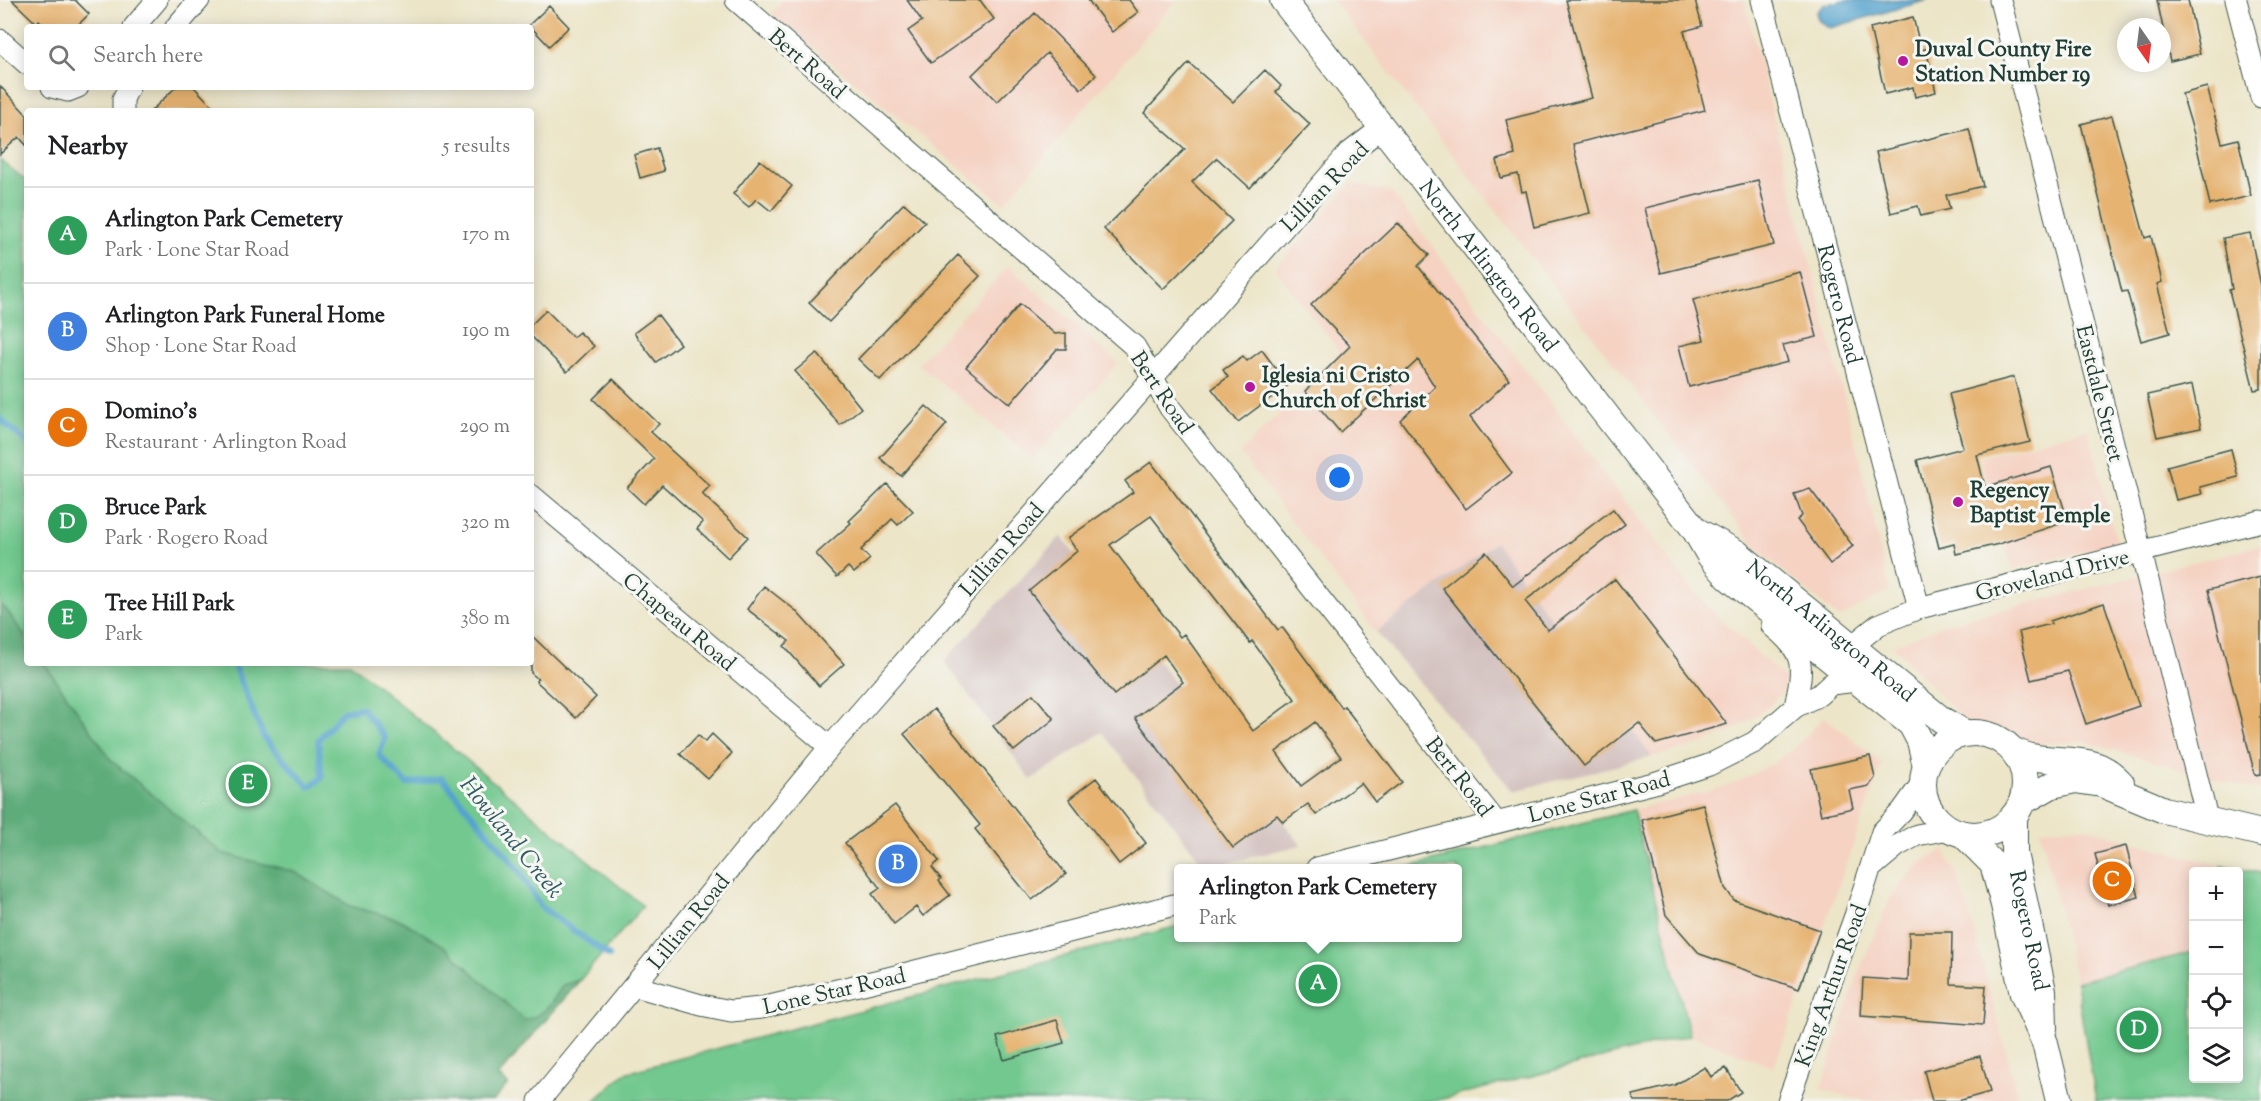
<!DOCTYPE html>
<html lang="en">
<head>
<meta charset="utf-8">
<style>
  :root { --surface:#fff; --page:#f2f2f2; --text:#202124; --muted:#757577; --line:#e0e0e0; --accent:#1a73e8 }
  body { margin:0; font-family:"Sorts Mill Goudy",serif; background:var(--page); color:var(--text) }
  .controls { position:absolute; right:18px; bottom:18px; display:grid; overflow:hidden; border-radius:6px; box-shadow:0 3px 15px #0003 }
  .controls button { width:54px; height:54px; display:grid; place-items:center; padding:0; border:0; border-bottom:2px solid var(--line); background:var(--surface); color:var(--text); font:30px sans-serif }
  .compass { position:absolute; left:2117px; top:18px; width:54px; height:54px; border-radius:50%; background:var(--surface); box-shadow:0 3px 15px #0003; rotate:166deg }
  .you { position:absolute; left:1340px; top:478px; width:21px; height:21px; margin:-15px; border:4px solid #fff; border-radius:50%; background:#1a73e8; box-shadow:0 0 0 9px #1a73e833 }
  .badge { display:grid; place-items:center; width:39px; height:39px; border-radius:50%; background:var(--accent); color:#fff; font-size:20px; font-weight:700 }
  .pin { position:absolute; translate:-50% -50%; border:3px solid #fff; box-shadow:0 2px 6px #0006 }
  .popup { position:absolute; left:1174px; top:864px; width:288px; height:78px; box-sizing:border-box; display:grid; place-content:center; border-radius:6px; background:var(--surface); filter:drop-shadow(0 2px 4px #0005); font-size:20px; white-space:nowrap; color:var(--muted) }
  .popup b { font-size:22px; color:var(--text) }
  .popup::after { content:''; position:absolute; left:50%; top:100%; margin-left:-12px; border:12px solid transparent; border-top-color:var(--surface) }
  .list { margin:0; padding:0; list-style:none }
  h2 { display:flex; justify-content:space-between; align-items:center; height:78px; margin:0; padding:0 24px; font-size:26px }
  h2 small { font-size:20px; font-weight:400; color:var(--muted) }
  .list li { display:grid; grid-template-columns:39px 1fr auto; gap:18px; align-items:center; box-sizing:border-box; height:96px; padding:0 24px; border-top:2px solid var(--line) }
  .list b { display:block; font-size:22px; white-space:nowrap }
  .list p { margin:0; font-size:20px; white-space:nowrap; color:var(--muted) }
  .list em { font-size:20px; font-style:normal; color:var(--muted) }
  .icon { flex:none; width:33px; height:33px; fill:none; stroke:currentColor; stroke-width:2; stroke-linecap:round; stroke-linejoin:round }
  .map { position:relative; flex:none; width:2261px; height:1101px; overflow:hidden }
  .search { position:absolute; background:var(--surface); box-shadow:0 3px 15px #0003; left:24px; top:24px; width:510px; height:66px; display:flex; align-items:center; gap:15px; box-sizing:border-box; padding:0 21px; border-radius:6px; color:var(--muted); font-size:22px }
  .panel { position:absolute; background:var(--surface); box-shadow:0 3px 15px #0003; left:24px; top:108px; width:510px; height:558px; border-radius:6px }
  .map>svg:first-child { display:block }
  .built { fill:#f5d2c2 }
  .industrial { fill:#d1bfbd }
  .green { fill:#72c88e; stroke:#488261; stroke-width:1.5 }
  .forest { fill:#5dac79; stroke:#3e7456; stroke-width:1.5 }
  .water { fill:#55a3ce; stroke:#3a7081; stroke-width:1.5 }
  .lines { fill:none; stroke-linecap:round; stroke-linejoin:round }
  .stream { stroke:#55a3ce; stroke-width:6 }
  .building { fill:#e6b371; fill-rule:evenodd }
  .minor-casing { stroke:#3e564a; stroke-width:23 }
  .major-casing { stroke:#3e564a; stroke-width:28 }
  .minor { stroke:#fff; stroke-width:21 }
  .major { stroke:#fff; stroke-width:26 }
  .poi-dot { fill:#b5179e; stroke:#f6f6f2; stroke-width:2 }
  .labels { text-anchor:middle; stroke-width:6; stroke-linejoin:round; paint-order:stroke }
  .poi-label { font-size:22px; font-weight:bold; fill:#1f3d34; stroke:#f6f6f2; text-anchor:start }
  .street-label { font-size:22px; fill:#1f3d34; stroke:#f6f6f2 }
  .water-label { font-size:24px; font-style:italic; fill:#2f5c62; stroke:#f6f6f2 }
</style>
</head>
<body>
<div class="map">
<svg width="2261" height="1101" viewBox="0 0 2261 1101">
  <rect width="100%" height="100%" fill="#f6f6f2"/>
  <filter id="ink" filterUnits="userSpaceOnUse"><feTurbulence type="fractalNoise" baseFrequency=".0167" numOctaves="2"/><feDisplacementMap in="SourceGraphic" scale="12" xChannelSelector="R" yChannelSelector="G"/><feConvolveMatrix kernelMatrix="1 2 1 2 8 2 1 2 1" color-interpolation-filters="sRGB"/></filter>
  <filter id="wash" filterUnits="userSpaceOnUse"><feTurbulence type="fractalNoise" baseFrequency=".008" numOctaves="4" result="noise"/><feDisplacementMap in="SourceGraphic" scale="24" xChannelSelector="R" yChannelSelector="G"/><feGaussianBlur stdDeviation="1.35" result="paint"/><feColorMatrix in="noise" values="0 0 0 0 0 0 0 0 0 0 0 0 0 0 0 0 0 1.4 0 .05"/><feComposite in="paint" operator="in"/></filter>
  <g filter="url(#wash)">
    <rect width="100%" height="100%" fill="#ece5c8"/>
    <path class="built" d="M783,0H1176L1004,204L771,14Z
      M1333,0H1744L1862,468L1889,591L1839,618L1758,550Z
      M1351,183L1391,192L1686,582L1719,618L1786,679L1784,691L1761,713L1731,731L1695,746L1652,757L1495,542L1376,632L1240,453L1340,352L1275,268Z
      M1008,266L1118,363L1033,459L918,364Z
      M2088,429L2117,543L2012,569L1980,457Z
      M2261,545V791L2228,783L2087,742L2044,743L1998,754L1893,646L1942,625Z
      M1824,717L1882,763L1774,1067L1690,1035L1633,810L1723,788L1749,776L1775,762L1799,744Z
      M2082,826L2144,845L2222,866L2223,871L2194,872L2193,952L2076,982L2040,829Z
      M1944,850L1956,874L1968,908L2019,1101H1865L1821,1089L1859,971L1890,899L1904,880L1920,863Z"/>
    <path class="industrial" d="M1061,536L1301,845L1206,868L1102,732L1031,780L944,661Z
      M1495,542L1652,757L1513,791L1376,632Z"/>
    <path class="green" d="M0,160L27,181V663H350L643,906L498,1076L508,1084L493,1101H0Z
      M1633,810L1690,1035L1435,1101H594L625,1073L1178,926V938H1458V868H1405Z
      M2222,866L2261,873V1101H2096L2076,982L2193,952L2194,1078H2238V941L2241,940L2239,928L2238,872L2223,871Z"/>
    <path class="forest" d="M0,604L6,609L27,639V663H44L112,761L222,853L295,872L350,906L401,920L444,946L524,1020C548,1014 550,1004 563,985L580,980L498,1076L508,1084L493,1101H0Z"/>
    <path class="water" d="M1845,0H1928L1830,28L1819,21L1816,13L1823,5Z"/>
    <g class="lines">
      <path class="stream" d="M0,419L27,443
        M233,663L264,738L309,787L322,778L318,740L344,711L362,708L385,738L379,755L407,784L442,778L518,869L541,907L609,956"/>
    </g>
    <g id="blocks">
      <path class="building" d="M12,0H75L89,14L76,27H45L39,20L36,23Z
        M907,0H980L994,19L931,63L908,31L922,21Z
        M1088,0H1129L1138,12L1112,32Z
        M1566,0H1695L1702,26L1684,31L1705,110L1573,144L1590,213L1534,227L1526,191L1522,192L1518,174L1501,178L1497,160L1515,155L1506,120L1592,98Z
        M2157,0H2188L2200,54L2170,61Z
        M549,6L569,27L549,46L529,25Z
        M1035,13L1096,75L1081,89L1047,53L997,102L972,75Z
        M1913,17L1921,50L1926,49L1936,92L1915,97L1913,87L1885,94L1870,28Z
        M1189,63L1233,102L1265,70L1281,86L1276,92L1310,124L1250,188L1217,158L1192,182L1232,221L1163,289L1104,229L1185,149L1144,113Z
        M0,86L27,115V146L19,137L0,154Z
        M176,87H194L217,111H151Z
        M2207,87L2222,143L2238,139L2251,196L2210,205L2194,134L2182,94Z
        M2112,116L2145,238L2151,236L2162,282L2157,284L2170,333L2141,341L2127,291L2122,292L2081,124Z
        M1969,129L1983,186L1946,195L1950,209L1921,216L1918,206L1891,213L1876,152Z
        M657,148L664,171L640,178L634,155Z
        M760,160L792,186L771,211L756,199L749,207L733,194Z
        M1758,180L1774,245L1661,273L1645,208Z
        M904,203L925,222L829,322L809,303Z
        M1398,223L1429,255L1418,266L1509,380L1470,417L1512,473L1466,509L1400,420L1435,387L1418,360L1340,432L1305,391L1350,346L1311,305Z
        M2250,233L2261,286V389L2254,390L2229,290L2232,289L2223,238Z
        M958,255L980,276L880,380L858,359Z
        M1800,272L1817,337L1783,345L1788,362L1689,387L1679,346L1704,340L1693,300Z
        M1020,304L1055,334L1066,333V349H1057L1010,404L966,367Z
        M546,310L573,337L579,332L594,346L567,372L531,336V325Z
        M658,315L680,344L656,362L634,333Z
        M1262,350L1288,385L1238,422L1212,389L1228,377L1223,370L1243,356L1247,361Z
        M817,353L861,408L840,425L795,371Z
        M2014,377L2030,442L1977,455L1985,487L2051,467L2068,521L1999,544L1956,554L1954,544L1939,548L1917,460L1963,448L1949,394Z
        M613,379L659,424L651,432L710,486L702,494L748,537L728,558L697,529L703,522L662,485L644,504L627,488L654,459L593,399Z
        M2192,385L2201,428L2157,437L2147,395Z
        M926,406L947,424L901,476L880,458Z
        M2231,449L2238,477L2200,487L2202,494L2176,500L2167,466Z
        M1151,462L1278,630L1282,627L1342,708L1344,706L1402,782L1375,802L1361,783L1316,815L1308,804L1283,822L1277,815L1233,848L1135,718L1183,682L1164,655L1114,695L1029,591L1077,551L1068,538L1133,492L1125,481ZM1151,516L1250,643L1252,641L1295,699L1253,731L1184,634L1180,637L1110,545ZM1315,722L1341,757L1301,786L1276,752Z
        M887,484L913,511L898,525L892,519L861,550L870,559L854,573L848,567L837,577L816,554L851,523L849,521Z
        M1810,489L1853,546L1830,564L1797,520L1802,516L1794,494Z
        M1613,509L1625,524L1525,601L1548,630L1615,579L1727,724L1656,744L1639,723L1584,766L1442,588L1486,552L1513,586Z
        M2261,577V774L2255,775L2208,590Z
        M764,586L795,610L844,664L819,686L784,646L789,641L747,609Z
        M2104,603L2139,706L2086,724L2068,671L2031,680L2019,632L2051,624L2050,621Z
        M531,635L596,697L576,718L536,681L538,679L531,673Z
        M1033,694L1054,719L1014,751L993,726Z
        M934,709L991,778L1066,874L1032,900L975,829L980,825L904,734Z
        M712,734L732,753L708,779L680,754L698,735L705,742Z
        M1870,756L1875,778L1869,786L1849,790L1853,808L1821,815L1811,769Z
        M1096,778L1146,843L1119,864L1069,799Z
        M1703,804L1725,888L1734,900L1820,930L1799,989L1700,954L1666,915L1642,820Z
        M895,805L939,861L932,867L941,879L939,881L950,895L923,916L916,907L894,924L872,894L880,888L845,843Z
        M2126,846L2139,897L2108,905L2095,854Z
        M1909,932H1952L1951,984L1986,986L1983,1025L1861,1016L1863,978L1908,981Z
        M1057,1020L1064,1043L1004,1060L997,1037Z
        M1980,1056L1990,1092L1958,1101H1932L1924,1071Z
        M1705,1067L1711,1077L1726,1068L1741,1092L1727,1101H1634L1633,1095L1675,1085Z"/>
    </g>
  </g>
  <g filter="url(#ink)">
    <use href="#blocks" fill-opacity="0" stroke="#3e564a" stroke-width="1.5"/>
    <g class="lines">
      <g class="minor-casing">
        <g id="minor">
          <path d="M736,0L1135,347L1170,408L1496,822"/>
          <path id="s1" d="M1762,0L1919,608"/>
          <path d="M2000,0L2141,552L2208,822"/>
          <path d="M2236,0L2261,97"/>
          <path d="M134,27L157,0"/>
          <path d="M176,27L199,0"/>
          <path d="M0,40L27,64"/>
          <path d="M52,87L68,91L78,87"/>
          <path d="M123,111V99L129,87"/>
          <path d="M531,495L830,747"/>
          <path d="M1772,626C1807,654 1803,666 1795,707"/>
          <path d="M1852,646L1878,625L1919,608L2261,521"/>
          <path d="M1317,868L1654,783L1709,765L1755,742L1795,707L1819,695L1831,684L1857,681"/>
          <path d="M1871,868L1897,846L1917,835L1949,829"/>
          <path d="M635,986L701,1005L731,1011L761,1008L888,978L1178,904"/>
          <path d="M539,1101L830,747L1349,153L1383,127"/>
          <path d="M1788,1101L1855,916L1882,832L1902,811L1922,783"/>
        </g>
      </g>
      <g class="major-casing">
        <g id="major">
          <path id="s2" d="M1283,0L1638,456L1695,530L1710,556L1728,577L1911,724L1920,741L1926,766"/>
          <path id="s3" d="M1695,530L1737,553L1942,720L1965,733"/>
          <circle cx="1974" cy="784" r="51"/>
          <path d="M2014,751C2021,754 2029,757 2037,758C2070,763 2096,755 2121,783"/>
          <path d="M2022,802L2052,785L2075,780L2102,784L2164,810L2261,833"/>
          <path id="s4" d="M2014,816V853L2043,991L2044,1028"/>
          <path d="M1964,835L1993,864L2004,905L2023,994L2045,1043L2059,1101"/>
        </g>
      </g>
      <use href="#minor" class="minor"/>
      <use href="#major" class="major"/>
    </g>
  </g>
  <g class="poi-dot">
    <circle cx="1903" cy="61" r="6"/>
    <circle cx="1250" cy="387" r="6"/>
    <circle cx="1958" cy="502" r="6"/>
  </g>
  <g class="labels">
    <g class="poi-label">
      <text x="1915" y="56">Duval County Fire<tspan x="1915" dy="25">Station Number 19</tspan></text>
      <text x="1262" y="382">Iglesia ni Cristo<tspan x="1262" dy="25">Church of Christ</tspan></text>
      <text x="1970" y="497">Regency<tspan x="1970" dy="25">Baptist Temple</tspan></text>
    </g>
    <g class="street-label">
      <text transform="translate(808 63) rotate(41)" y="8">Bert Road</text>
      <text transform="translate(1324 186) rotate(-46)" y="8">Lillian Road</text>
      <text dy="8" stroke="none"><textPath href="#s2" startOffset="336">North Arlington Road</textPath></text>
      <text dy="8" stroke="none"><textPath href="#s1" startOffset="314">Rogero Road</textPath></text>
      <text transform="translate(1163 392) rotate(56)" y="8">Bert Road</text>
      <text transform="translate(2101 393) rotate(76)" y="8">Eastdale Street</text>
      <text transform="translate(1001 549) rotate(-49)" y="8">Lillian Road</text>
      <text transform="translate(2052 574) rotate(-14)" y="8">Groveland Drive</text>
      <text transform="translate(680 621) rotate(40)" y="8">Chapeau Road</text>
      <text dy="8" stroke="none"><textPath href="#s3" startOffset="170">North Arlington Road</textPath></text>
      <text transform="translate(1460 776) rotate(52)" y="8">Bert Road</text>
      <text transform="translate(1599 796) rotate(-15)" y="8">Lone Star Road</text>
      <text transform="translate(688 921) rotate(-51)" y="8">Lillian Road</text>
      <text dy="8" stroke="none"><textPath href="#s4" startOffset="116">Rogero Road</textPath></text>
      <text transform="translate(1830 985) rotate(-70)" y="8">King Arthur Road</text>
      <text transform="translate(834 990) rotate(-13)" y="8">Lone Star Road</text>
    </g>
    <g class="water-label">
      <text transform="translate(512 837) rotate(51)" y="8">Howland Creek</text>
    </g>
  </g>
</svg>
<div class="controls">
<button>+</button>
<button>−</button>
<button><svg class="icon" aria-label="locate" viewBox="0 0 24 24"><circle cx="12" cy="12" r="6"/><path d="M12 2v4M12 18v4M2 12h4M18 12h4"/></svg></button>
<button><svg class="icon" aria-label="layers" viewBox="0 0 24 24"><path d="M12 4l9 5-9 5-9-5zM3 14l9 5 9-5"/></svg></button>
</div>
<svg class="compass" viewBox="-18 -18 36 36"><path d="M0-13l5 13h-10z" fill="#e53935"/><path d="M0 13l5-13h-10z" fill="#757577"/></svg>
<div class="you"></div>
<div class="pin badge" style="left:1318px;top:984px;background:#2e9e5b">A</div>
<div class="popup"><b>Arlington Park Cemetery</b>Park</div>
<div class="pin badge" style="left:898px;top:864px;background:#3f7fe0">B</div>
<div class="pin badge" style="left:2112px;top:881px;background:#e8710a">C</div>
<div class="pin badge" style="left:2139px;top:1030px;background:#2e9e5b">D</div>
<div class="pin badge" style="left:248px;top:784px;background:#2e9e5b">E</div>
<div class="search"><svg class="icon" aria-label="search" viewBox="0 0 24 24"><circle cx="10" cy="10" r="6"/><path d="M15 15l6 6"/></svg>Search here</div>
<section class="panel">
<h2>Nearby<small>5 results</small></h2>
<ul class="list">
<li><span class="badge" style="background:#2e9e5b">A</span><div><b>Arlington Park Cemetery</b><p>Park · Lone Star Road</p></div><em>170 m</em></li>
<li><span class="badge" style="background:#3f7fe0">B</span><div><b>Arlington Park Funeral Home</b><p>Shop · Lone Star Road</p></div><em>190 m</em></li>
<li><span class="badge" style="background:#e8710a">C</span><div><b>Domino's</b><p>Restaurant · Arlington Road</p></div><em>290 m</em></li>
<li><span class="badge" style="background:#2e9e5b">D</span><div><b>Bruce Park</b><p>Park · Rogero Road</p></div><em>320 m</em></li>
<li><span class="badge" style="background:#2e9e5b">E</span><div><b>Tree Hill Park</b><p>Park</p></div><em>380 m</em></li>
</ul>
</section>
</div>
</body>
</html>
